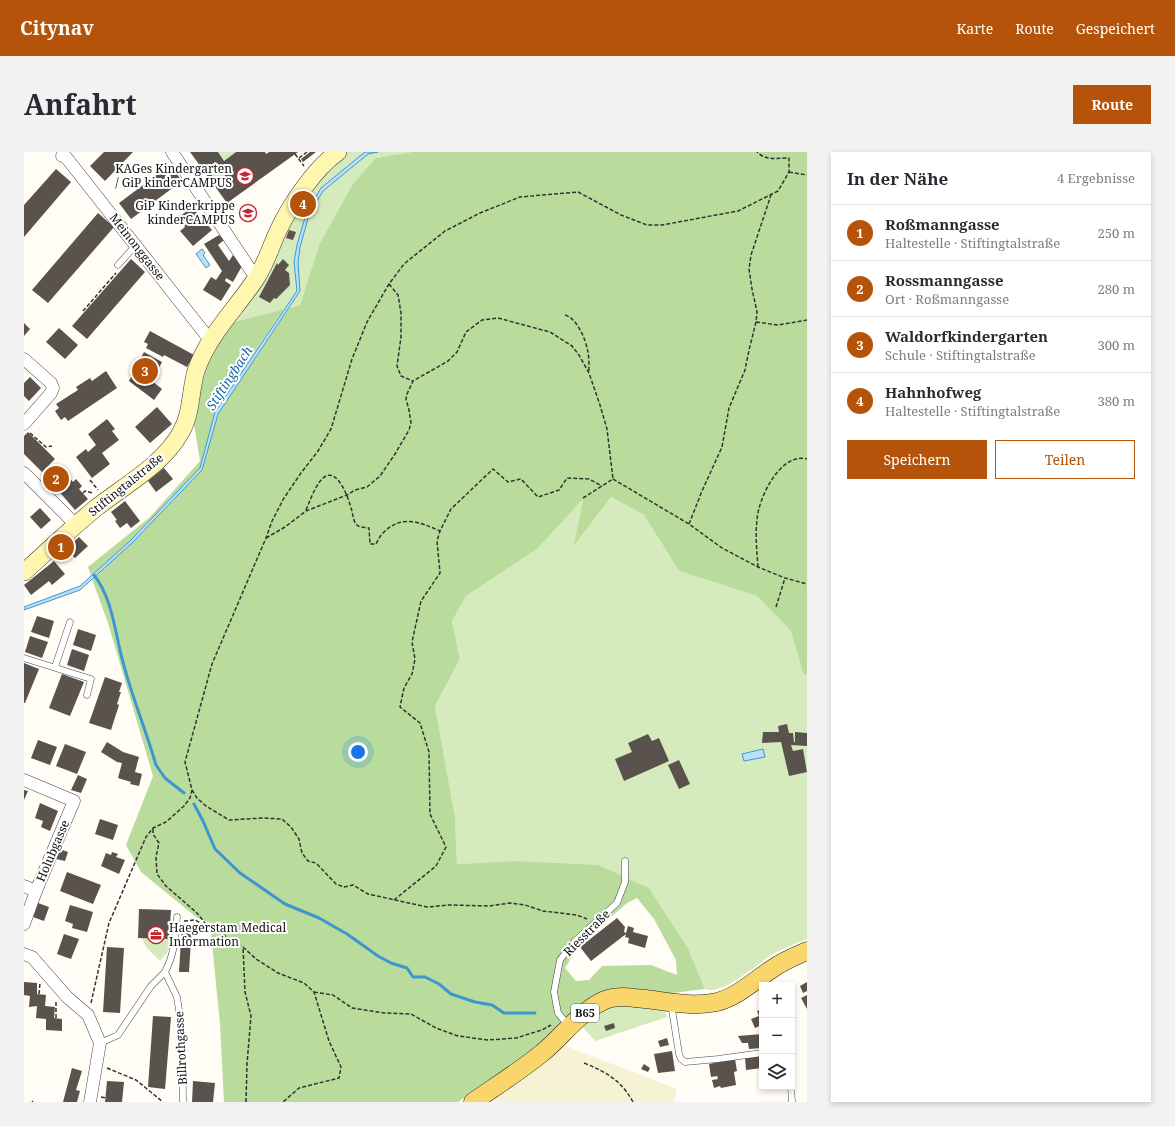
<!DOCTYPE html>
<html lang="de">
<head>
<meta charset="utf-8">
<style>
  :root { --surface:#fff; --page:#f2f2f3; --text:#2b2b33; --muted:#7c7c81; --line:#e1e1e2; --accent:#b45309 }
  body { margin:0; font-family:"Noto Serif",serif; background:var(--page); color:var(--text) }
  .controls { position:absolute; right:12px; bottom:12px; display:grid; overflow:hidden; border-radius:0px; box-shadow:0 2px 6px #0003 }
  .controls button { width:36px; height:36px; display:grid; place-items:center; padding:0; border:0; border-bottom:1px solid var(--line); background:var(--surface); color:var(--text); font:20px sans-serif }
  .you { position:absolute; left:334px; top:600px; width:14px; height:14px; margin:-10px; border:3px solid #fff; border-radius:50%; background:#1a73e8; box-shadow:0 0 0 6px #1a73e833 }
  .badge { display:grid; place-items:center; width:26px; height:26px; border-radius:50%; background:var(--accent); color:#fff; font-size:13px; font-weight:700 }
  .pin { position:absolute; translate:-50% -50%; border:2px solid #fff; box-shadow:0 1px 4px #0006 }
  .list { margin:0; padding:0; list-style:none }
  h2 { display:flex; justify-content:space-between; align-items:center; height:52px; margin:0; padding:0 16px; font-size:17px }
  h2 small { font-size:13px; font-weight:400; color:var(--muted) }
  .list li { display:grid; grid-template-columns:26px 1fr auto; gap:12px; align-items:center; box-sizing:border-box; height:56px; padding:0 16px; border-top:1px solid var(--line) }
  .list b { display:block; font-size:15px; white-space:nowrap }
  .list p { margin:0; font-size:13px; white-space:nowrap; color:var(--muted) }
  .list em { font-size:13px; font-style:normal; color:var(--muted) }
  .actions { display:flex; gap:8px; padding:12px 16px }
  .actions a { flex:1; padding:9px 0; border:1px solid var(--accent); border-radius:0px; text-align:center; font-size:14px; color:var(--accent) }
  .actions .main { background:var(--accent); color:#fff }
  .icon { flex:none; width:22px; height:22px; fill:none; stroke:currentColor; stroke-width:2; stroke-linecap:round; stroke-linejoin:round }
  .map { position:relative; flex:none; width:783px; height:950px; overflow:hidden; border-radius:0px }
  header { display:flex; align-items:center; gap:24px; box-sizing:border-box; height:56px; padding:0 20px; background:var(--accent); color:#fff }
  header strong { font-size:19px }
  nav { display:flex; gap:22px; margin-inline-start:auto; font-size:14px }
  .intro { display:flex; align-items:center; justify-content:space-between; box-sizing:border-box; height:96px; padding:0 24px }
  h1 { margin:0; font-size:28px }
  .button { padding:10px 18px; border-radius:0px; background:var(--accent); color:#fff; font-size:14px; font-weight:700 }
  main { display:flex; gap:24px; padding:0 24px }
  aside { flex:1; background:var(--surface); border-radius:0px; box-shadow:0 2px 6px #0003 }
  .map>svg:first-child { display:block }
  .farmland { fill:#f6f3d4 }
  .green { fill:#d5ebbd }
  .forest { fill:#b9dc9c; fill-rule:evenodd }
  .water { fill:#b9e0f7; stroke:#3f96cf }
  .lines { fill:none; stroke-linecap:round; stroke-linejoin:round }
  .stream { stroke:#3f96cf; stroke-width:3 }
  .building { fill:#5a524d; fill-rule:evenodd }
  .lane-casing { stroke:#444; stroke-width:7 }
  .street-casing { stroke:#444; stroke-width:13 }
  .secondary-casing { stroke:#333; stroke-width:18 }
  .primary-casing { stroke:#222; stroke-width:19 }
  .path { stroke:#333; stroke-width:1.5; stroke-dasharray:4 2; stroke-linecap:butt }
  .lane { stroke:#fff; stroke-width:6 }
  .street { stroke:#fff; stroke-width:12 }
  .secondary { stroke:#fff6b0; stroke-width:17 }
  .primary { stroke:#f9d66b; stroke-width:18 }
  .labels { text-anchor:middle; stroke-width:4; stroke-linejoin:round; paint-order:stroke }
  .shield { fill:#fff; stroke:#585858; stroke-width:1 }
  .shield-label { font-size:11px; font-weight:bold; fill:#111 }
  .poi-label { font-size:12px; fill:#111; stroke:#fff; text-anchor:end }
  .street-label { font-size:12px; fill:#111; stroke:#fff }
  .water-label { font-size:13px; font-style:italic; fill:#1768a6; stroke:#fff }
</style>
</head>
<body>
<header>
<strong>Citynav</strong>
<nav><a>Karte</a><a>Route</a><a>Gespeichert</a></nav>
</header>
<div class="intro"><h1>Anfahrt</h1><a class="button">Route</a></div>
<main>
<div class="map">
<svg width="783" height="950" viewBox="0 0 783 950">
  <rect width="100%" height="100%" fill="#fffdf5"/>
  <path class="farmland" d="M539,893L653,937L650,950H457Z"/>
  <path class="green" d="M194,0H212L200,9Z
    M314,0H388L352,6L295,93L276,153L203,172L236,116Z
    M191,10L205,29L197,35L183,17Z
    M587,345L620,363L655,419L733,444L767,479L779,520L783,523V787C771,792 760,796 749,802C734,811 698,844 681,837L664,796L625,736L607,728L489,709L433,712L431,665L411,554L436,507L428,469L442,444L513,397L559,346L551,393Z
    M118,786L145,787V798L136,809L122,795Z
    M591,852L640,855L643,865L571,889L556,872Z"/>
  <path class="forest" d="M388,0H783V523L779,521L767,479L733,444L655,419L620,363L587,345L550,394L559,347L513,397L442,444L428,469L436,507L411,554L431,665L433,712L489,709L574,713L625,736L664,796L681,837L569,851L500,906L434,950H200L196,872L186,771L172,765L117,720L102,693L129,624L84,471L68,427L108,391L178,318L194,262L265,156L276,153L295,93L329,32L352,6ZM613,746L630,767L652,808L653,823L627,813L578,814L565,828L552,829L541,816L555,793L603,751Z
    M260,157L191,260L176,316L106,389L67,424L64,415L126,365L176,309L170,272L183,207L203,172Z"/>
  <path class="water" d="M341,0H354L344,2L299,39L285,63L276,95L274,111L276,139L194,262L178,318L108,391L56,438L0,458V455L56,434L106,389L176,316L191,260L273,139L270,110L273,93L282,62L297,36Z
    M178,97L181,101L179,103L186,113L182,116L172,102Z
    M739,597L741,605L720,609L718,602Z"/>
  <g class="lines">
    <path class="stream" d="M70,423C89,447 91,482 99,510C108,545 122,578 132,613L141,626L160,641
      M170,652L179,669L191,697L216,721L261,752L295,766L323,782L354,804L367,811L383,816L389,825H401L415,832L427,842L451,850L468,853L480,861H511"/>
  </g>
  <path class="building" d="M80,0H109L81,29L66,14Z
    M166,0H194L200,9L212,0H241L242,2L245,0H274L203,51ZM191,10L205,29L197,35L183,17Z
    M286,0H292L279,10L277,7Z
    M146,13L158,29L107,67L95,51Z
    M32,17L47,30L0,85V53Z
    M168,55L188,78L169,94L156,79L161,75L154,66Z
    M74,61L90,75L24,151L8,138Z
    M265,78L272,80L269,88L262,86Z
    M195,83L200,88L194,93L205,109L209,103L218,114L209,130L202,126L201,129L207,133L197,149L179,138L187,125L192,128L198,119L180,92Z
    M107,107L121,120L63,187L48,174Z
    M259,107L265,113L261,118L265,121L266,133L252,147L250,146L246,151L235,145L253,111L254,113Z
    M0,171L6,177L0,184Z
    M35,176L54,193L41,207L22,190Z
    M126,179L170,203L163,215L140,203L139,205L122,196L124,192L120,190Z
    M120,200L138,210L128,229L138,237L130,248L105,229Z
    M82,219L93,236L44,269L41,265L37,268L31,259L35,256L32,252L54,238L52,235L66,226L68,229Z
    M6,225L17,236L5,249L0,244V231Z
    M133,255L148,272L126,291L111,275Z
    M83,267L91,277L88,279L95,288L78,301L86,312L68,326L52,305L62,297L64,300L72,293L64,282Z
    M4,280L31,307L18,320L0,302V284Z
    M140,316L149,327L132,340L124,329Z
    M41,321L49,330L52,327L58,334L55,337L64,347L51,358L27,330L36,323L37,324Z
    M101,349L116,369L107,376L103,371L96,376L91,369L93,368L87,360Z
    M16,356L27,368L17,377L6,365Z
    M55,385L64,394L51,406L42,397Z
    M30,409L41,422L28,433L25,429L7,443L0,433Z
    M13,464L30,469L25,486L7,480Z
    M54,477L72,483L67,499L49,493Z
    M6,484L24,490L18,506L1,500Z
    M48,497L65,503L60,519L43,513Z
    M0,511L15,517L1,551H0Z
    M38,522L60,530L46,564L25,556Z
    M81,525L98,531L95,540H97L93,552L95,553L87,578L65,571Z
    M763,572L765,581H769L770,590H771V580L783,581V594L767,593L769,599L779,597L783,620L765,624L757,590L738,591L739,580H755L754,574Z
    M624,582L628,589L635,586L645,609L600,629L591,607L608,600L604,591Z
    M14,588L33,595L26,613L7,606Z
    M83,590L99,600L115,605L111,620L118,622L115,634L106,632L107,630L94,626L98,611L93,610L77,600Z
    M41,592L62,600L53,622L32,614Z
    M655,608L666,632L655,637L644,613Z
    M54,623L63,627L57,641L47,638Z
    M0,638L4,639L0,648Z
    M16,651L34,659L26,679L17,675L19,669L11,666Z
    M76,667L94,673L89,688L71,682Z
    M36,697L44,700L41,709L32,707Z
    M88,700L94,702L92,705L101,708L95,722L77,714L82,701L87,703Z
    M43,720L77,733L69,752L36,739Z
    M14,751L25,755L20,769L9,765Z
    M46,753L69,760L63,780L48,776L49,772L41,769Z
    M115,757L147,758L145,787L114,786Z
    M593,766L601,775L600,780L602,781L604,774L610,776L609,780L624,784L621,796L604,791L605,786L601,785L602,782L567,809L556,795Z
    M158,772H168L165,820H155Z
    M40,782L55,787L47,807L33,802Z
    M83,795L100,796L96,861L79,860Z
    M0,830L13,831V842L22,843L21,854L31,855L30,866L38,867V879L22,878V867L12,866L13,854L5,855L6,844L0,843Z
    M783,830V839L779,841L776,834Z
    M783,843V857L777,846Z
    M738,857V873L731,876L727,867L735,864L733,859Z
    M129,864L147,865L141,937L124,935Z
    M590,871L591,876L582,879L580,874Z
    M738,882V896L725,897L724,891H718L714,884Z
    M643,886L645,893L636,895L634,889Z
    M648,899L651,919L634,921L630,902Z
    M738,904V916L722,918L721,906Z
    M711,907L713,919L710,920L712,933L697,936L696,934L690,936L688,928L694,927L693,924L687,925L685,912Z
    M620,912L626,916L624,920L617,917Z
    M48,916L58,919L52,938L56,939L53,950H39Z
    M83,929L100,930L98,950H81Z
    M169,929L191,931L189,950H168Z"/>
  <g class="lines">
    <g class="lane-casing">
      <path id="lane" d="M94,113L112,93
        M0,506L67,527L63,543
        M31,515L46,470
        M141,820C151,801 151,786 153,765
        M647,851L655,902L657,907L661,910L694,907L738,901
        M544,873L534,861L530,840L536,808L551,789L593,751L601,730V709
        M76,891L94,883L127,834L141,820L153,845L158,878L159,950
        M767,935L768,950"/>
    </g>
    <g class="street-casing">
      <path id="street" d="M148,0L228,120L234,124
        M38,4H41L186,188
        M0,207L27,231L29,236L27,241L0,272
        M0,321L52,373
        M0,628L50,649L12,739L0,772
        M0,734L12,739
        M0,802L8,805L43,845L64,863L76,891L66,950"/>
    </g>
    <g class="secondary-casing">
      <path id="secondary" d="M0,420C24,399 47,376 72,356C101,333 139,313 157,280C168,261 166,239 172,219C184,183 213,156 233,125C242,111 247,94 254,79C266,53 291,16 314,0"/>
    </g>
    <g class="primary-casing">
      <path id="primary" d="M449,950C472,934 496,919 518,901C539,884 556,859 581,848C591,844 601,845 611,846C638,848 667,856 693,850C713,845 731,828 748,817C759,809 771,804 783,799"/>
    </g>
    <path class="path" d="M271,2L280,14
      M275,6L283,0
      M765,20L783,23
      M365,132L374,143L377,161V185L373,214L377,224L389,229
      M59,159L92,121
      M541,163C553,166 562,188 564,200C565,206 565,213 565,219
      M732,170L754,173L783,168
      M6,281L22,295L28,294
      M589,327L665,372L698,396L734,415L761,426L783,432
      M66,328L74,338
      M59,341L61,339L69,341
      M559,346L589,327
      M282,358C286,349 293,328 302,324C315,318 325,348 327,356C329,361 329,370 333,373C336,376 341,375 345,376L346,392H352C354,388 356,384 359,381C378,362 395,370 416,379
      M665,372L678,339L698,295L705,256L721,218L725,198L732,170L733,160L728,137L725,117L727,103L747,43
      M242,386L261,375L282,359L323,343L331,338L343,335L356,324L371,302L385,278L387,271L385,258L382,247L383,242L389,229L424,209L433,200L442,180L458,168L474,166L526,180L548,194L555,203L565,221L576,253L583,277L589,327
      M734,415C733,400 731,384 733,368C734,347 756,300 783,307
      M752,455L761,426
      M168,638L173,646L182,654L205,668L239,666L258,667L267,675L275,687L278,701L284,709L292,711L312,732L320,735L329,733L344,742L403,755L425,753L465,754L486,751L501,753L519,759L553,763L563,767
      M129,677V682L135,691L132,705L133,722L142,734L173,761L185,776L194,778L207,789L219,795
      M370,748L412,714L422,695L406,662L405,600L396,571L376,555L380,536L388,522L391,507L388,490L397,449L416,421L413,389L416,379L427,357L469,317L484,330L497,327L514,345L535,338L543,326L565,327L578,334
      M160,769L171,768L185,776
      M290,840L309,843L328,856L360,861L387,862L412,876L434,884L464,888L492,886L518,878L527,873
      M15,842L16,831
      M67,851L85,771L122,685L129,676L142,670L160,654L166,646L168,638L161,610L188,512L242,386L248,369L260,346L277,321L294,299L307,277L328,207L343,170L365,132L380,112L421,79L456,61L496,45L554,40L597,63L623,73H638L714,59L754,39L765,20V6C753,6 742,9 733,0
      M32,866V850
      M560,911C582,920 597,928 609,950
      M83,916L112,928L139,950
      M77,945L82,946
      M8,949L9,950
      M222,950L223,912L227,864L221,840L219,795L232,807L254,821L280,831L290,840L305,889L317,915L315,926L275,936L259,950"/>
    <use href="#lane" class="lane"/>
    <use href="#street" class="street"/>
    <use href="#secondary" class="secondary"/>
    <use href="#primary" class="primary"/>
  </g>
  <defs>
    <g id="school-ring" transform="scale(0.9)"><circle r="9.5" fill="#fff" stroke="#c4262e" stroke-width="1.5"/><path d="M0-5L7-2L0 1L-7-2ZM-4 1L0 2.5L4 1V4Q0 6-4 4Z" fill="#c4262e"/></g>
    <g id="office-ring" transform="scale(0.9)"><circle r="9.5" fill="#fff" stroke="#c4262e" stroke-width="1.5"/><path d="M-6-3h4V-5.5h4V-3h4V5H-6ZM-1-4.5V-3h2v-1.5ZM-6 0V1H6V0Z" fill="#c4262e"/></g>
  </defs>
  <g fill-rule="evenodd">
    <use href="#school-ring" x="221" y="24"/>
    <use href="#school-ring" x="224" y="61"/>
    <use href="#office-ring" x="132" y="783"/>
  </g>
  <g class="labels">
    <rect class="shield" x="547" y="852" width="28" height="18" rx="3"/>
    <g class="shield-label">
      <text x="561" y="865">B65</text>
    </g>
    <g class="poi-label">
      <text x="208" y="21">KAGes Kindergarten<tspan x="208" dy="14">/ GiP kinderCAMPUS</tspan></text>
      <text x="211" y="58">GiP Kinderkrippe<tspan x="211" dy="14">kinderCAMPUS</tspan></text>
      <text x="145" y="780" text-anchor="start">Haegerstam Medical<tspan x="145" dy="14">Information</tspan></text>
    </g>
    <g class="street-label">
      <text transform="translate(113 95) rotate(52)" y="4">Meinonggasse</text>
      <text transform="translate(102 333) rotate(-39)" y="4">Stiftingtalstraße</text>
      <text transform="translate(29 699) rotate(-67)" y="4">Holubgasse</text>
      <text transform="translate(563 781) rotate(-45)" y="4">Riesstraße</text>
      <text transform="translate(157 896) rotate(-93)" y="4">Billrothgasse</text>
    </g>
    <g class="water-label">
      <text transform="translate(205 226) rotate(-57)" y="5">Stiftingbach</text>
    </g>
  </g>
</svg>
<div class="controls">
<button>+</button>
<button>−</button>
<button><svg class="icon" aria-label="layers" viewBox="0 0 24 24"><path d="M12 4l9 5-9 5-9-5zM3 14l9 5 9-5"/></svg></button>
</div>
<div class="you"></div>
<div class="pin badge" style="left:37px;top:395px">1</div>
<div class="pin badge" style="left:32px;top:327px">2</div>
<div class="pin badge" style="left:121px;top:219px">3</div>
<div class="pin badge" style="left:279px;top:52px">4</div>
</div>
<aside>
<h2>In der Nähe<small>4 Ergebnisse</small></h2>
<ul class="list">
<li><span class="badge">1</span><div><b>Roßmanngasse</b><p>Haltestelle · Stiftingtalstraße</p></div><em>250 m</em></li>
<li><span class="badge">2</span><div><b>Rossmanngasse</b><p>Ort · Roßmanngasse</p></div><em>280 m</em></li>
<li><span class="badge">3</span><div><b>Waldorfkindergarten</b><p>Schule · Stiftingtalstraße</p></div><em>300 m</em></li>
<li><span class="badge">4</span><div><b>Hahnhofweg</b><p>Haltestelle · Stiftingtalstraße</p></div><em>380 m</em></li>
</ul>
<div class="actions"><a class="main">Speichern</a><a>Teilen</a></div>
</aside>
</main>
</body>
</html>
